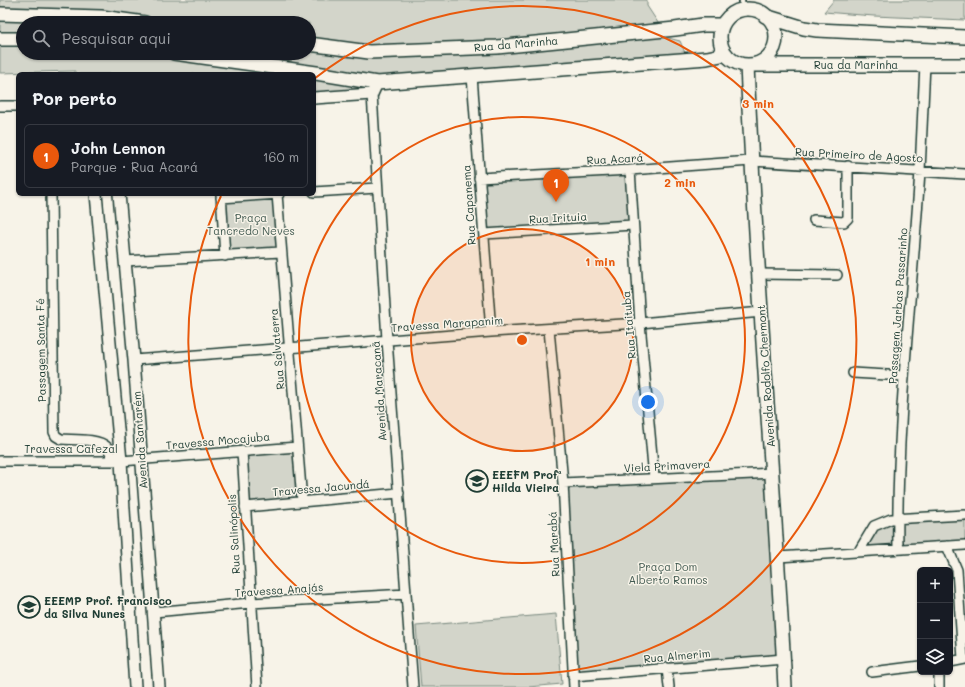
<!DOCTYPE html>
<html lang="pt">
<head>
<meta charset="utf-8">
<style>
  :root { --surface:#171b24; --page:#242831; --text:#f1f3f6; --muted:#9ea1a6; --line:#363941; --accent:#ea580c }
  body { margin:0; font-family:Mali,sans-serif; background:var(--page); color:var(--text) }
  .controls { position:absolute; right:12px; bottom:12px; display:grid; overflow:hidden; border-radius:6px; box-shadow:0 1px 3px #0004 }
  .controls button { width:36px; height:36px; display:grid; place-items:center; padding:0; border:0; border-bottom:1px solid var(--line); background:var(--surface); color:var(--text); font:20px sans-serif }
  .you { position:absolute; left:648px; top:402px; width:14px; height:14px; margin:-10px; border:3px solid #fff; border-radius:50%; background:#1a73e8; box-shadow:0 0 0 6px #1a73e833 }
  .badge { display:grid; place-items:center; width:26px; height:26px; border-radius:50%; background:var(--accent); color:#fff; font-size:13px; font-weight:700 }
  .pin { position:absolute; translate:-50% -33px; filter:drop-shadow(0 1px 2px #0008) }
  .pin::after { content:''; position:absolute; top:21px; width:14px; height:12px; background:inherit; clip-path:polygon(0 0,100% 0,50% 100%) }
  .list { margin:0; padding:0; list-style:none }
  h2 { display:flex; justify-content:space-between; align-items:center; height:52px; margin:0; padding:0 16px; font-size:17px }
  h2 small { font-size:13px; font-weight:400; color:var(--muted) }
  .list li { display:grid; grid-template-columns:26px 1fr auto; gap:12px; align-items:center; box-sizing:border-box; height:64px; margin:0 8px 8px; padding:0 8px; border:1px solid var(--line); border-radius:6px }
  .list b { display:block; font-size:15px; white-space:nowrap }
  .list p { margin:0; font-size:13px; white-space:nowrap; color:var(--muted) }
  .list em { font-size:13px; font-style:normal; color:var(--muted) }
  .icon { flex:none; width:22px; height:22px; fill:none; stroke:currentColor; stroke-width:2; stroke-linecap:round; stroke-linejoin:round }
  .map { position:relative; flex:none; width:965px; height:687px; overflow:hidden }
  .search { position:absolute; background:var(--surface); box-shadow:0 1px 3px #0004; left:16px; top:16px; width:300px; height:44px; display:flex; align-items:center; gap:10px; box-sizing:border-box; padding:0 14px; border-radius:22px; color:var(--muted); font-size:15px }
  .panel { position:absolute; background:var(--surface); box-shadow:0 1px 3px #0004; left:16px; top:72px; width:300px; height:124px; border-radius:6px }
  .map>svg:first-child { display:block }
  .green { fill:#d3d5ca; stroke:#79897f; fill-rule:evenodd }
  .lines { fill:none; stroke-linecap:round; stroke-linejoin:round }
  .service-casing { stroke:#1f3d34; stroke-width:8 }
  .minor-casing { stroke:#1f3d34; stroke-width:12 }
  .tertiary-casing { stroke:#1f3d34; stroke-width:14 }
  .secondary-casing { stroke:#1f3d34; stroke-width:16 }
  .service { stroke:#f7f3e8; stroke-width:4.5 }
  .minor { stroke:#f7f3e8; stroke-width:9 }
  .tertiary { stroke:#f7f3e8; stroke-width:11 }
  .secondary { stroke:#f7f3e8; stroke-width:13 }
  .ring { fill:none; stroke:#e8590c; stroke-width:2 }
  .labels { text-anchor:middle; stroke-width:3; stroke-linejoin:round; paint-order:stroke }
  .street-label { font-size:11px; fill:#1f3d34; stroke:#f7f3e8 }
  .park-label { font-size:11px; fill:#435b52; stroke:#f7f3e8 }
  .poi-label { font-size:11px; font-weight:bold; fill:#1f3d34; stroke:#f7f3e8; text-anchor:start }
  .centre { fill:#e8590c; stroke:#f7f3e8; stroke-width:2 }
  .ring-label { font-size:12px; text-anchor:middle; font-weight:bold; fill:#e8590c; stroke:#f7f3e8; stroke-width:3; stroke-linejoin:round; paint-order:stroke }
</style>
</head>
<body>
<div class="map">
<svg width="965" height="687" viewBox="0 0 965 687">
  <rect width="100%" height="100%" fill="#f7f3e8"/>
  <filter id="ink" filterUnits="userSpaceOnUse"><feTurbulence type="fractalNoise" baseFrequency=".025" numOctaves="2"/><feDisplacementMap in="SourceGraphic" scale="8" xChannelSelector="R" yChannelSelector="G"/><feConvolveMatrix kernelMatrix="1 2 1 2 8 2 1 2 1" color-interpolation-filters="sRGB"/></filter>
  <g filter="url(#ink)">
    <path class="green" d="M0,0H647V6L668,38L680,41L688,60L372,89L314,92V74H75V71L0,73ZM23,23H309V53H23Z
      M834,0H965V20L874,16L824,12Z
      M630,170L633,225L484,234L479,178Z
      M277,194L281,252L225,256L221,198Z
      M297,447L302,501L245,507L242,451Z
      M773,473L784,659L573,676L563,483Z
      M965,515V545L859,551L874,526L891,519Z
      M556,614L562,684L528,687H421L416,626Z"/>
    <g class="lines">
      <g class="service-casing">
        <path id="service" d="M742,10V0"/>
      </g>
      <g class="minor-casing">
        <path id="minor" d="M472,76L491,332
          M372,94L387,340L413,687
          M0,106H18
          M630,170L640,323L654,478
          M479,178L630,170L751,161L965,174
          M314,192L377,188
          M51,194L54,432L56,436L61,439C73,440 98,438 107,447C110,451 112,457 114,461
          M221,194L225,256
          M277,194L302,501
          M221,198L279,194
          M814,220L844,222L848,218V166
          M484,234L633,225
          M125,261L281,252
          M759,274L837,275
          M549,329L563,483L574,687
          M134,360L491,332L640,323L762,312
          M853,373L904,376
          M242,451L257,687
          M0,461H121L297,447
          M563,483L773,473
          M245,507L399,493
          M947,546L957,570L963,659
          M898,549C896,423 912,297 920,171C922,135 923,100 925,64
          M859,551L874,526L891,519L965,515
          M778,557L965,545
          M154,612L251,603L406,594
          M950,662L965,659
          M667,668L669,687
          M872,672L920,666
          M939,672V687
          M573,676L784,659"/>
      </g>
      <g class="tertiary-casing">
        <path id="tertiary" d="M314,98L372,94L377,83
          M96,194L121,461L135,687
          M119,194L134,360L159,687"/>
      </g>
      <g class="secondary-casing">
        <path id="secondary" d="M720 37a28 28 0 1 1 56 0a28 28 0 1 1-56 0Z
          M0,14L101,17L145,23
          M765,16L804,28L817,30L965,37
          M0,39H23
          M309,44L369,52L497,47L675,29L703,25H722
          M174,53L316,73L377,83L707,58L726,54
          M785,687C774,480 756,273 747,65H965"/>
      </g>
      <use href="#service" class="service"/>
      <use href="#minor" class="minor"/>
      <use href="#tertiary" class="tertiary"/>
      <use href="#secondary" class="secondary"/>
    </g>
  </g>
  <circle cx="522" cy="340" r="111" fill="#e8590c" fill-opacity=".12"/>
  <g class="ring">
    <circle cx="522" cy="340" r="111"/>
    <circle cx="522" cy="340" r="223"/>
    <path d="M314 79A334 334 0 1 1 221 196"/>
  </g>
  <defs>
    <g id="school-ring" transform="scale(1.15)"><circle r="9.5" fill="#f7f3e8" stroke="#1f3d34" stroke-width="1.5"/><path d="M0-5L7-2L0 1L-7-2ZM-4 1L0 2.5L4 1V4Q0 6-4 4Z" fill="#1f3d34"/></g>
  </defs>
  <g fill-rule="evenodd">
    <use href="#school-ring" x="477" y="481"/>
    <use href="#school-ring" x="29" y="607"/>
  </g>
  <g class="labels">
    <g class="street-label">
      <text transform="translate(516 44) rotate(-5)" y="4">Rua da Marinha</text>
      <text x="856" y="69">Rua da Marinha</text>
      <text transform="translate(859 155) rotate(3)" y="4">Rua Primeiro de Agosto</text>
      <text transform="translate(615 159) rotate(-3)" y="4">Rua Acará</text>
      <text transform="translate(469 205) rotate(-94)" y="4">Rua Capanema</text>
      <text transform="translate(558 218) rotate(-3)" y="4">Rua Irituia</text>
      <text transform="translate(898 306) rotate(-86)" y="4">Passagem Jarbas Passarinho</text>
      <text transform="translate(447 324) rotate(-4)" y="4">Travessa Marapanim</text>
      <text transform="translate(629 325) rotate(-95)" y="4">Rua Itaituba</text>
      <text transform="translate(277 349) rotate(-95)" y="4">Rua Salvaterra</text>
      <text transform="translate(41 350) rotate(-91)" y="4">Passagem Santa Fé</text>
      <text transform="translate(766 376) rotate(-94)" y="4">Avenida Rodolfo Chermont</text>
      <text transform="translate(379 391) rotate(-94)" y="4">Avenida Maracanã</text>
      <text transform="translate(140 440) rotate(-94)" y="4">Avenida Santarém</text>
      <text transform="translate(218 441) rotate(-5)" y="4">Travessa Mocajuba</text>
      <text x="71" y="453">Travessa Cafezal</text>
      <text transform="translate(667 466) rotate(-3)" y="4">Viela Primavera</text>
      <text transform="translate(321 488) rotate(-5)" y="4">Travessa Jacundá</text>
      <text transform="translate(234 534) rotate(-93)" y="4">Rua Salinópolis</text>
      <text transform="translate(554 544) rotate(-93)" y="4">Rua Marabá</text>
      <text transform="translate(279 590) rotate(-4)" y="4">Travessa Anajás</text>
      <text transform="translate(677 656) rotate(-5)" y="4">Rua Almerim</text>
    </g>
    <g class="park-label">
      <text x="251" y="222">Praça<tspan x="251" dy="13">Tancredo Neves</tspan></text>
      <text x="668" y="571">Praça Dom<tspan x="668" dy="13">Alberto Ramos</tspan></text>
    </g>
    <g class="poi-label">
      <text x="492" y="479">EEEFM Profª<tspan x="492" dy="13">Hilda Vieira</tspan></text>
      <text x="44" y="605">EEEMP Prof. Francisco<tspan x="44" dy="13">da Silva Nunes</tspan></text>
    </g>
  </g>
  <circle cx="522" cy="340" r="6" class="centre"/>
  <g class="ring-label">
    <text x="758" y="108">3 min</text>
    <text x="680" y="187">2 min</text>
    <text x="600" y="266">1 min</text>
  </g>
</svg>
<div class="controls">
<button>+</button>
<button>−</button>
<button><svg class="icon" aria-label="layers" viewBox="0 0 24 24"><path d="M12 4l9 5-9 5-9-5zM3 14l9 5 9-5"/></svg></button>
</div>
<div class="you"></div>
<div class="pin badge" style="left:556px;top:202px">1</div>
<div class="search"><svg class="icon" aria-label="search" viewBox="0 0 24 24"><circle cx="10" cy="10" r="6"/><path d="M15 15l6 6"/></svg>Pesquisar aqui</div>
<section class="panel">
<h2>Por perto<small></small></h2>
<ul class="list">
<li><span class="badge">1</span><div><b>John Lennon</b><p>Parque · Rua Acará</p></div><em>160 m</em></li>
</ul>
</section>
</div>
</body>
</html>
